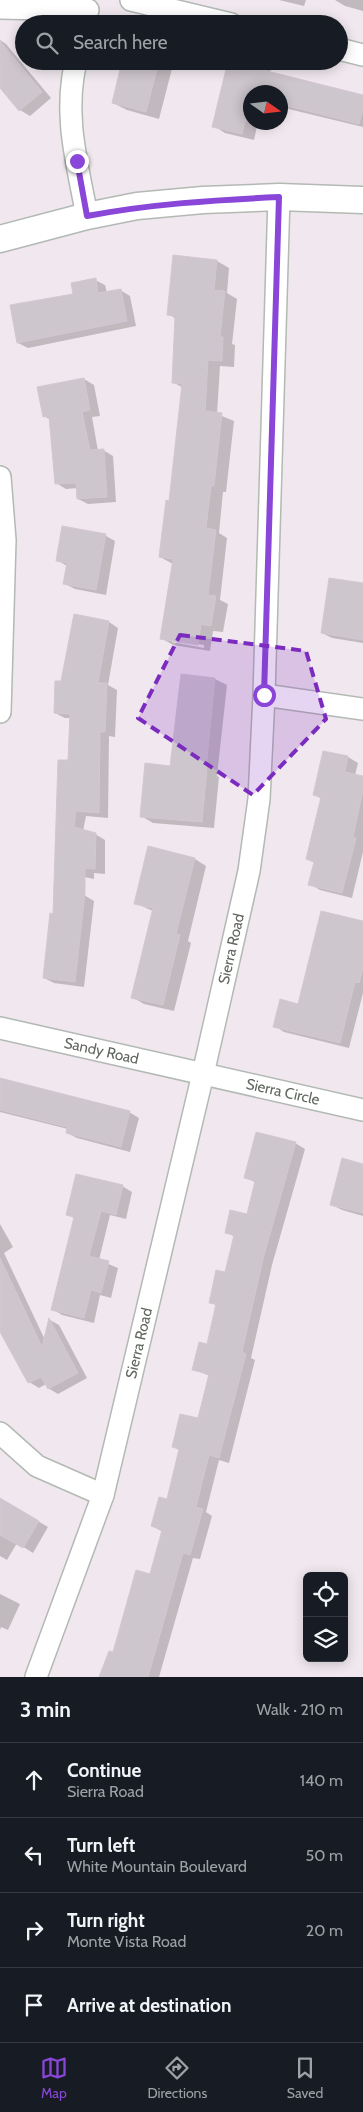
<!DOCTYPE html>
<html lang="en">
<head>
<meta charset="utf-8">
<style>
  :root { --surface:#171b24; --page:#242831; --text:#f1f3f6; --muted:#9ea1a6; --line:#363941; --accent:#8946d8 }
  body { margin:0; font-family:Cabin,sans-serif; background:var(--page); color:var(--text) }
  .controls { position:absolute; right:15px; bottom:15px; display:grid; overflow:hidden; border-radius:8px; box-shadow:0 2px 12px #0003 }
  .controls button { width:45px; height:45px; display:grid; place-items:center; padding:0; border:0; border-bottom:1px solid var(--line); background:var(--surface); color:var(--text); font:25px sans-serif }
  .compass { position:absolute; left:243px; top:85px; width:45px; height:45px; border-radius:50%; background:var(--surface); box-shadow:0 2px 12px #0003; rotate:104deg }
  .stop { position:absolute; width:15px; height:15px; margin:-11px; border:4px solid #8946d8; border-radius:50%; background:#fff }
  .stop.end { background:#8946d8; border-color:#fff; box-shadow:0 1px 5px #0008 }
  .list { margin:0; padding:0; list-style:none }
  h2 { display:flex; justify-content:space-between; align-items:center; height:65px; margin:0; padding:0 20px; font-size:21px }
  h2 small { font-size:16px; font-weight:400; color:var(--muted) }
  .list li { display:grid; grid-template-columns:32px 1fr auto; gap:15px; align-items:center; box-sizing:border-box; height:75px; padding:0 20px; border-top:1px solid var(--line) }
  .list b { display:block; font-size:19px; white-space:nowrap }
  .list p { margin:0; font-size:16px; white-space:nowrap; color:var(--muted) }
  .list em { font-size:16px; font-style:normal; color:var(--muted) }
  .icon { flex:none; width:28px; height:28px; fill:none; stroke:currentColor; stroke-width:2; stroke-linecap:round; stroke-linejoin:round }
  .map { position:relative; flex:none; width:363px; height:1677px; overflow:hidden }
  .search { position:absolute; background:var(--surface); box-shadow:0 2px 12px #0003; left:15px; right:15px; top:15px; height:55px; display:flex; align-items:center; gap:12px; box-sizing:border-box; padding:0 18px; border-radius:28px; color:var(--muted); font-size:19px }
  .sheet { height:365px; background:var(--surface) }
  nav { display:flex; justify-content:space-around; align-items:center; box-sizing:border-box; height:70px; border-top:1px solid var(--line); background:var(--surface); font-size:14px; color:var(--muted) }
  nav a { display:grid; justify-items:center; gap:2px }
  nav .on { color:var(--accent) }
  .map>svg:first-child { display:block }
  .shadow { fill:#0003; fill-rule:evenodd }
  .building { fill:#cdc6cd; stroke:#d4c7d3 }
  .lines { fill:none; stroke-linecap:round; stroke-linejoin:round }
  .minor-casing { stroke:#b3b9b3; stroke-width:24 }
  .tertiary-casing { stroke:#b3b9b3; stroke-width:29 }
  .minor { stroke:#fff; stroke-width:21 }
  .tertiary { stroke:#fff; stroke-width:26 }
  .route { stroke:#8946d8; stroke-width:6 }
  .marked { fill:#7b2cbf; fill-opacity:0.2; stroke:#7b2cbf; stroke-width:4; stroke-dasharray:10 6; stroke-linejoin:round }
  .labels { text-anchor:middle; stroke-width:5; stroke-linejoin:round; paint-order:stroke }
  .street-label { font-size:15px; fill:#60675f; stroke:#fff }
</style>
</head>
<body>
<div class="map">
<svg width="363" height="1677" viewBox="0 0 363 1677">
  <rect width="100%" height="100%" fill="#f0e8ee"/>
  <path class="shadow" d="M279,0H306L304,6Z
    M335,0H363V11L345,6Z
    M0,40L6,44L51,98L30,116L20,110L0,86Z
    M124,61H174L159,119L127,110L113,103Z
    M260,62L271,68L270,73L363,96V127L280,107V92H250V122H258L254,140L225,133L214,126Z
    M174,257L217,261L229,268L227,293L237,299L232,344L235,345L234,367L220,366L217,414L234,421L226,492H223L219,533L227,538L220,600L228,604L223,632L213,631L210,651L173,645L161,638L173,564L160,557L170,502L183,388L173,382L176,319L169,314ZM172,640L204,645V648L172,642Z
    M95,280L105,285L107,293L120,290L130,296L136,326L28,348L18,343Z
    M84,379L94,385L100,416L92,417L98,451L103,450L113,456L116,502L88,504L78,499V488L66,489L56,483L51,420L44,416Z
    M106,536L115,541L106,595L75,589L65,584L67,566L57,560Z
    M363,585V643L332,638L322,633Z
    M109,622L118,628L108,685L117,690L115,737L109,736L108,818L86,816L83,831L95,834L105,840V874L94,873V879L65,873L55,867V838H58L69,761L71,718H65L55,713L63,682Z
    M182,675L215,679L227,685L217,776L219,777L214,828L153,823L141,816L172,767Z
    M324,752L348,757L358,763L355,775L363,777V852L352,898L320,890L310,884L315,863L307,859L322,799L314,795Z
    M149,847L195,859L206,866L188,941L191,943L174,1011L144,1004L132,997L153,911L135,903Z
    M84,895L94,901L84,987L54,983L44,978L54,915Z
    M363,922V993L349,1048L284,1032L275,1026L299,1005Z
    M0,1079L129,1112L139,1118L130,1152L77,1138L67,1133L68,1129L0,1112Z
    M295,1143L305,1149L272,1265L251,1358L255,1360L229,1463L219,1460L206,1512L212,1516L200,1559L193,1558L159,1677H100L114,1654L151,1576L163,1532L152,1526L168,1501L180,1451L173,1446L199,1420L210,1376L193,1369L208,1345L217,1306L210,1302L226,1273L235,1237L226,1232L248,1216L256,1183L246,1177Z
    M363,1165V1216L342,1210L332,1205Z
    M122,1186L132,1192L126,1219L110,1215L99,1260L118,1268L111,1298L100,1295L94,1323L62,1315L53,1309L75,1219L68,1214Z
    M0,1224L13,1247L4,1253L45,1340L50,1320L59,1325L87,1378L58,1394L48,1388L46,1384L39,1388L29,1382L0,1329Z
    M0,1499L48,1527L33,1553L17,1543L7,1560L0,1556Z
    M0,1594L20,1604L8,1630L1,1627L0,1630Z"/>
  <path class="building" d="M0,41L42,92L19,111L0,88Z
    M122,61H159L146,112L112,103Z
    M228,61H261L259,69L363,95V109L359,124L280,104V92H250V102L242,134L212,127Z
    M173,255L217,260L214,290L225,291L220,337H223L222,361L208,360L205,411L222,413L214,486H211L206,528L216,530L208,595L216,596L211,626L201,624L198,645L160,639L173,559L159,557L166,500L169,501L182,384L172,383L175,316L167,315Z
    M96,278L98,293L121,289L127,321L17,343L10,305L73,294L71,283Z
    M84,378L90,410L82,412L90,450L104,449L107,497L77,499L76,483L55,484L49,416L43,417L37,387Z
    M62,526L106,534L96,590L63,584L67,563L56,561Z
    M329,578L363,583V640L321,633Z
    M74,614L109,621L98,683H107L105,732H100L99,813L76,811L74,827L96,833L95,869L85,868V893L75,982L43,978L50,913L53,914L58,760H68L70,714L54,713L55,681H61Z
    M181,674L215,678L206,769H207L202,822L140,817L145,763L170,766Z
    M323,751L348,756L345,772L363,776V790L353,837L356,838L342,893L308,885L314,862L306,859L321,797L313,795Z
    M148,846L195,858L176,934L180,935L163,1005L131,998L153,908L134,904Z
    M321,911L363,921V969L359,983L355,982L340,1043L273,1027L280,999L298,1004Z
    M0,1078L130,1111L121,1147L66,1133L67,1127L0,1110Z
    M256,1132L296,1142L263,1259L242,1352L246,1354L219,1458L209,1455L196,1507L203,1509L190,1555L183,1553L148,1677H99L109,1651L113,1652L136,1570L150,1574L162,1530L151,1526L159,1497L167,1499L179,1449L172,1447L180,1414L198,1418L209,1374L192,1370L199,1342L207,1344L216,1304L209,1303L216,1270L225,1272L234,1235L225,1233L230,1210L247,1214L255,1181L244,1178Z
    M342,1158L363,1164V1213L330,1205Z
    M76,1174L123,1185L116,1215L101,1211L89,1256L109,1261L101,1293L91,1290L84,1318L51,1310L74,1217L66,1215Z
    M0,1258L42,1347L49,1318L78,1373L48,1389L41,1377L28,1383L0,1332Z
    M0,1498L39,1521L23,1548L0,1535Z"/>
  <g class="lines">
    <g class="minor-casing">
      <g id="minor">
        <path d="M131,0L231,24"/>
        <path d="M0,8L88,10"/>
        <path d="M339,49L363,55"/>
        <path d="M76,61C63,115 77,162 87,216"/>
        <path d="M0,477L5,540L0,712"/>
        <path d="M264,695L363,709"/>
        <path id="s1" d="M0,1028L363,1110"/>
        <path d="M0,1433L37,1466L103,1495"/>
        <path id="s2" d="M36,1677L103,1495L203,1074L249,871L259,799L264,695L279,197"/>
      </g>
    </g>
    <g class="tertiary-casing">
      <path id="tertiary" d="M0,239L87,216L137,206L203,200L279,197L363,200"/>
    </g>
    <use href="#minor" class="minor"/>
    <use href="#tertiary" class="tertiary"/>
  </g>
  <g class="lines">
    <path class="route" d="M77,161L87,216C151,204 214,200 279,197L264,695"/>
  </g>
  <path class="marked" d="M180,635L306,651L326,719L253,795L138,718Z"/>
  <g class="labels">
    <g class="street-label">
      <text dy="5" stroke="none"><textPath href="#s2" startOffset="755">Sierra Road</textPath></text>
      <text dy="5" stroke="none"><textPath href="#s1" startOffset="104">Sandy Road</textPath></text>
      <text dy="5" stroke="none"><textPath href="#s1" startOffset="290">Sierra Circle</textPath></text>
      <text dy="5" stroke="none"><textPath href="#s2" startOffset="350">Sierra Road</textPath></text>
    </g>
  </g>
</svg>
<div class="controls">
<button><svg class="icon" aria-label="locate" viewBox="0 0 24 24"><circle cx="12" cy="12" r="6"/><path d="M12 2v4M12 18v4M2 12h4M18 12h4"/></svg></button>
<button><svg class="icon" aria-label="layers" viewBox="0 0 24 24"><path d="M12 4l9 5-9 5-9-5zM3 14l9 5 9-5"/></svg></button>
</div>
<svg class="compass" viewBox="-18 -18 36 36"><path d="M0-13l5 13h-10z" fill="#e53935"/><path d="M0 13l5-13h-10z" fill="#9ea1a6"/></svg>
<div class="stop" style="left:264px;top:695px"></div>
<div class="stop end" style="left:77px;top:161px"></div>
<div class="search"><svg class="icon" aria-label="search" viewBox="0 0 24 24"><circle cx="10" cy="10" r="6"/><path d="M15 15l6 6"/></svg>Search here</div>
</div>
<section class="sheet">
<h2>3 min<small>Walk · 210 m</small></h2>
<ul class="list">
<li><svg class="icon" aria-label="ahead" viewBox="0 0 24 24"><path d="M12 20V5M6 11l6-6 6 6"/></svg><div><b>Continue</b><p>Sierra Road</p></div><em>140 m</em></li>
<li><svg class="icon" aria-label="left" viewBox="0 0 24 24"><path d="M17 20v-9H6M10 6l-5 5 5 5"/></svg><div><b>Turn left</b><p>White Mountain Boulevard</p></div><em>50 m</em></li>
<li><svg class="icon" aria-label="right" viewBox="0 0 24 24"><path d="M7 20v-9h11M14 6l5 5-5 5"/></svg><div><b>Turn right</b><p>Monte Vista Road</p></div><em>20 m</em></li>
<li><svg class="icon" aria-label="arrive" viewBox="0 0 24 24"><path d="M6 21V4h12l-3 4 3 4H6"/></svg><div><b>Arrive at destination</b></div></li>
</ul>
</section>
<nav>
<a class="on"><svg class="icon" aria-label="map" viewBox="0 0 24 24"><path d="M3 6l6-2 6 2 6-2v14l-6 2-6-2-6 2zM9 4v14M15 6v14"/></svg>Map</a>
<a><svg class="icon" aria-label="directions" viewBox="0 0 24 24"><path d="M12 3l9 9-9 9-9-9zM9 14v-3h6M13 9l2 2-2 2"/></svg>Directions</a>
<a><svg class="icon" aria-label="saved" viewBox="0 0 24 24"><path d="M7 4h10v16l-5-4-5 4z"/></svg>Saved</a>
</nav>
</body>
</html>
